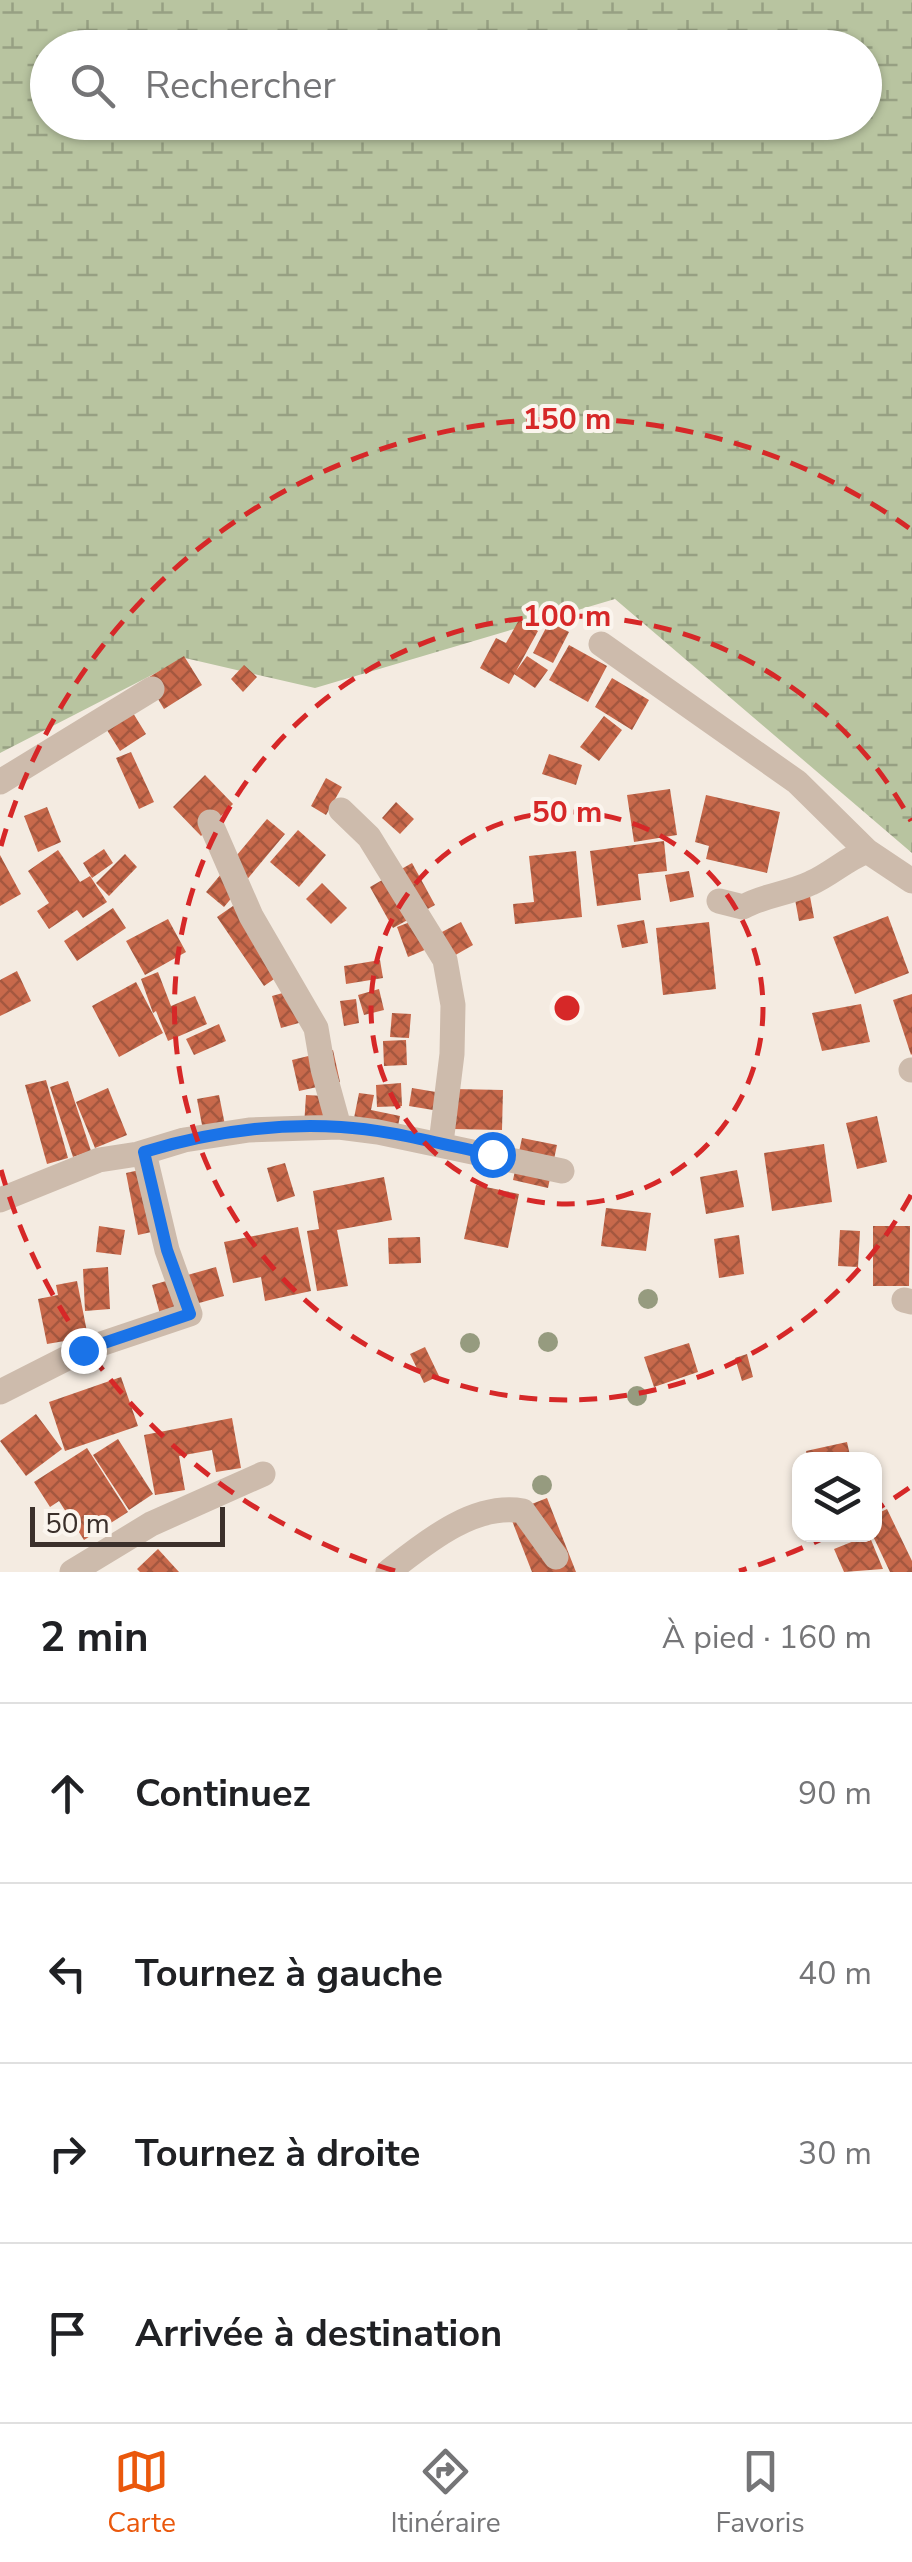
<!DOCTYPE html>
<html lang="fr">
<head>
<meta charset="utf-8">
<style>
  :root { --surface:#fff; --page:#f2f2f2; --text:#202124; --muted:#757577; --line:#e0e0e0; --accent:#ea580c }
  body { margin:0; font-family:"Nunito Sans",sans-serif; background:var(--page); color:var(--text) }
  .controls { position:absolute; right:30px; bottom:30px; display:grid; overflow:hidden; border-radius:20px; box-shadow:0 2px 8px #0004 }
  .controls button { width:90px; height:90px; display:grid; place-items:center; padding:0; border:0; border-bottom:2px solid var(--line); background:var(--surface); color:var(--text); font:50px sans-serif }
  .scale { position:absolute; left:30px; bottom:25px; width:195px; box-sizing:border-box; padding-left:10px; border:5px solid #3b302b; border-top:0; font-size:28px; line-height:35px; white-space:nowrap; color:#3b302b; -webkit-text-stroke:8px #fbf5ee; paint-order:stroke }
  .stop { position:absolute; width:30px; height:30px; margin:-22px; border:8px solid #1a73e8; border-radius:50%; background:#fff }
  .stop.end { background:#1a73e8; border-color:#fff; box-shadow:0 2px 10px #0008 }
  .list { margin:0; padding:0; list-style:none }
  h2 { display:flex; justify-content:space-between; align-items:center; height:130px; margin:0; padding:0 40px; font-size:42px }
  h2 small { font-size:32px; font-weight:400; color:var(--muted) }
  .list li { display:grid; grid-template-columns:65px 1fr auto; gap:30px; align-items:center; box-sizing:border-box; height:180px; padding:0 40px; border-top:2px solid var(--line) }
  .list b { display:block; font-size:38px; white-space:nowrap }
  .list em { font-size:32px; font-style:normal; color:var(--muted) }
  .icon { flex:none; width:55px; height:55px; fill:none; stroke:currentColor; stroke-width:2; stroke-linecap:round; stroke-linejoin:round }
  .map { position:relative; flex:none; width:912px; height:1572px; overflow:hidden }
  .search { position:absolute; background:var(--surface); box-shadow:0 2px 8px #0004; left:30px; right:30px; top:30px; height:110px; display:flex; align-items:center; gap:25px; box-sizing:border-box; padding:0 35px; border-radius:55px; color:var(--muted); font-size:38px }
  .sheet { height:850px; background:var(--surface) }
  nav { display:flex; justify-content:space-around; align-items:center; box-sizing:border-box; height:140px; border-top:2px solid var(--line); background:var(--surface); font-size:28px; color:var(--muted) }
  nav a { display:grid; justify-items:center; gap:5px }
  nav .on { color:var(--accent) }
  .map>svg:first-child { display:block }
  .wetland { fill:url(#wetland-marsh); fill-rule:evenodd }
  .building { fill:url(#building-cross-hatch) }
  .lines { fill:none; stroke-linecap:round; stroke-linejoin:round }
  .minor { stroke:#cdbbac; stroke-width:25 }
  .tree { fill:#969b7f }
  .route { stroke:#1a73e8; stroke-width:12 }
  .ring { fill:none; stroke:#d62828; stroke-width:5; stroke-dasharray:18 12 }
  .centre { fill:#d62828; stroke:#fbf5ee; stroke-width:5 }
  .ring-label { font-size:30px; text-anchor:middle; font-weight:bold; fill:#d62828; stroke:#fbf5ee; stroke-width:8; stroke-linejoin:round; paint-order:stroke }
</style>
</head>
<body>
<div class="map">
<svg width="912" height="1572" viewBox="0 0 912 1572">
  <defs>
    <pattern id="wetland-marsh" width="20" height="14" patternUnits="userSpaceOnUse" patternTransform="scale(2.5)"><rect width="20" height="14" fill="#b8c4a0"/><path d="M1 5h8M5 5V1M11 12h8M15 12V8" fill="none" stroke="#97a083"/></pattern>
    <pattern id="building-cross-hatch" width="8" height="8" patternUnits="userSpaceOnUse" patternTransform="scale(2.5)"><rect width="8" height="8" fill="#c8694b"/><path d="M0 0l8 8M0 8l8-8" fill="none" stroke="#a4573f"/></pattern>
  </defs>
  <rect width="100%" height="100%" fill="#f4ebe1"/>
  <path class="wetland" d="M0,0H912V853L615,599L315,688L185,658L0,753ZM48,48H864V122H48Z"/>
  <path class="building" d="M519,620L538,631L509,684L480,668L496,638L506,643Z
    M549,622L569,632L553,663L533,653Z
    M569,645L607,666L588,702L549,680Z
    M184,656L202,685L164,709L146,679Z
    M527,656L548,670L535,688L514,674Z
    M244,665L257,677L243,692L231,679Z
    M612,678L649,700L632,730L595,707Z
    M128,705L146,734L120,751L102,722Z
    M604,716L622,730L599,761L580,747Z
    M131,752L154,802L139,809L116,758Z
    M549,754L582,765L576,785L542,774Z
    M205,775L233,804L201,836L173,807Z
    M326,778L342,787L326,815L311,806Z
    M670,789L677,835L634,842L627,795Z
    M706,795L780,812L767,873L706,859L709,846L695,842Z
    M396,802L414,819L400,834L382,818Z
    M47,807L61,842L38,852L24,816Z
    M267,819L285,834L224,907L206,892Z
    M298,830L326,855L299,887L270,862Z
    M664,841L667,871L638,874L641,900L597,906L590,851Z
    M104,849L113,863L92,878L83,863Z
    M58,850L80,882L90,876L107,902L83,918L77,910L49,929L37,911L49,903L28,871Z
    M576,851L582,917L515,924L513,904L534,902L529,856Z
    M125,854L137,867L109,896L96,883Z
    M0,855L21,894L0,906Z
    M412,863L435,905L393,928L370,887Z
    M689,871L694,897L670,902L665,875Z
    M322,883L347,908L331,924L306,899Z
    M809,891L814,918L799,921L794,894Z
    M246,897L293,966L264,986L217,917Z
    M113,908L126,928L77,961L64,941Z
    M888,916L909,973L855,994L833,937Z
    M423,917L434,946L408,957L397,927Z
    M168,919L186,952L145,975L126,941Z
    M644,920L648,943L622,948L617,925Z
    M461,922L473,945L452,957L440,933Z
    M709,922L716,989L663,995L656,928Z
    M380,960L383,978L346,984L344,966Z
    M17,971L31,1001L0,1016V980Z
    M158,972L171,1006L195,996L207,1024L168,1041L156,1011L153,1013L141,979Z
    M136,982L163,1033L119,1057L92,1006Z
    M304,987L313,1019L281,1028L272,996Z
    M379,989L384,1010L364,1015L358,995Z
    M912,994V1054L911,1055L893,1000Z
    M356,999L359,1023L344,1026L340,1001Z
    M861,1004L870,1042L822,1051L812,1013Z
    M392,1013L411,1014L409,1038L390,1037Z
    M219,1024L226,1041L194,1055L186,1039Z
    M406,1040L407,1065L384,1066L383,1041Z
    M333,1050L340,1082L299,1091L292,1060Z
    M46,1080L68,1158L47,1164L25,1085Z
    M68,1081L91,1151L73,1157L50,1087Z
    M401,1083L402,1106L377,1107L376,1085Z
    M108,1088L127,1135L95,1148L76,1102Z
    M412,1088L442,1093L439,1111L409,1106Z
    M453,1089L503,1090L502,1130L452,1129Z
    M359,1093L374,1095L371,1110L400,1116L396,1136L352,1128Z
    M219,1095L225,1125L203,1130L197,1099Z
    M306,1095L324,1096L323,1126H304Z
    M877,1116L887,1162L857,1169L846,1123Z
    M522,1138L557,1145L548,1188L513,1180Z
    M824,1144L832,1202L772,1211L764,1153Z
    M285,1163L295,1196L277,1202L267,1168Z
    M144,1169L156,1231L138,1235L126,1173Z
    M737,1170L744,1207L706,1214L700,1177Z
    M384,1177L392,1220L337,1230L348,1286L317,1291L307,1231L319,1229L313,1191Z
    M476,1185L519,1194L508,1248L464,1239Z
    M606,1208L651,1213L646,1251L601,1246Z
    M99,1226L125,1230L121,1255L96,1252Z
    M873,1226H910L909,1286H873Z
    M298,1227L311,1291L265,1301L261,1277L233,1283L224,1242Z
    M840,1230L860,1231L858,1267L838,1266Z
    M739,1235L744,1274L719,1278L714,1239Z
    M420,1237L421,1263L389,1264L388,1238Z
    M108,1267L110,1309L85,1311L83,1269Z
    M216,1267L224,1296L160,1314L152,1285Z
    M77,1281L88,1337L47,1344L38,1299L58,1295L56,1285Z
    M689,1343L698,1372L654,1387L644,1357Z
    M425,1347L439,1376L424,1383L410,1354Z
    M747,1354L753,1377L742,1381L735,1358Z
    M121,1377L138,1426L65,1451L49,1402Z
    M36,1414L62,1449L26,1476L0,1441Z
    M232,1418L241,1468L216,1472L212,1450L179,1456L185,1490L155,1495L144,1435Z
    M118,1439L153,1494L129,1510L93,1455Z
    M847,1442L851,1460H808L806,1451Z
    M87,1448L128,1512L84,1540L59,1501L50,1507L34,1482Z
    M547,1498L576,1572H532L509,1513Z
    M887,1509L912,1561V1572H890L872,1534H874V1515Z
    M869,1535L883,1569L844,1572L834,1549Z
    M158,1549L179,1572H140L137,1569Z"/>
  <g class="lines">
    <path class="minor" d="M601,644L797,782L867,851
      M0,782L152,689
      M341,810L369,837L445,960L453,1005L452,1054L441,1143
      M210,822L251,916L316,1028L323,1069L339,1127
      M719,901L743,907C764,895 788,894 811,883C831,874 846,859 867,851L912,881
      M911,1070H912
      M0,1200L99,1160L138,1154L184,1140L249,1130L339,1127L378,1132L562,1171
      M904,1300L912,1302
      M0,1392L83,1350L190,1314L167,1250L144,1153
      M72,1572L151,1524L263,1474
      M388,1572C425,1543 474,1502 523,1511L556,1557"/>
  </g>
  <g class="tree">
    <circle cx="648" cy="1299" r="10"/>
    <circle cx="548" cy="1342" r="10"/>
    <circle cx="470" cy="1343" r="10"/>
    <circle cx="637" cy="1396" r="10"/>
    <circle cx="542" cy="1485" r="10"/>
  </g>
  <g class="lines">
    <path class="route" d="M83,1350L190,1314L167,1250L144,1152C206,1133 275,1123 341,1127C392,1130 442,1145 492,1154"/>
  </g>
  <g class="ring">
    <circle cx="567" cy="1008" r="196"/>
    <path d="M911 1195A392 392 0 1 1 911 821"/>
    <path d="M909 1488A589 589 0 0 1 875 1510M830 1535A589 589 0 0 1 739 1571M395 1571A589 589 0 0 1 1 1170M1 846A589 589 0 0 1 909 528"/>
  </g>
  <circle cx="567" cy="1008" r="15" class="centre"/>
  <g class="ring-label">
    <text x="567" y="429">150 m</text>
    <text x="567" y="626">100 m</text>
    <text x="567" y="822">50 m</text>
  </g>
</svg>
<div class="controls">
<button><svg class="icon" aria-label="layers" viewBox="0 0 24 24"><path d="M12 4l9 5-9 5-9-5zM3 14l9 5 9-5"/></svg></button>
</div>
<div class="scale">50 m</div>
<div class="stop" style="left:492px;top:1154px"></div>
<div class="stop end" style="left:83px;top:1350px"></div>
<div class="search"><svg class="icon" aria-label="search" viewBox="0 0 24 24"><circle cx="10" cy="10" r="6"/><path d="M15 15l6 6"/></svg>Rechercher</div>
</div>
<section class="sheet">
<h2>2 min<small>À pied · 160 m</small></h2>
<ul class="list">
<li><svg class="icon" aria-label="ahead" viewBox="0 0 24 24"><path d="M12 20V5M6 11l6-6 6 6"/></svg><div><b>Continuez</b></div><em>90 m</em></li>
<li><svg class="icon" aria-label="left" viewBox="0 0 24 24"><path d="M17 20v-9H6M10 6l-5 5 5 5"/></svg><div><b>Tournez à gauche</b></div><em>40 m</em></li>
<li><svg class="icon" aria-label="right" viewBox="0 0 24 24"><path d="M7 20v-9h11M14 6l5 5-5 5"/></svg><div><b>Tournez à droite</b></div><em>30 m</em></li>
<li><svg class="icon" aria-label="arrive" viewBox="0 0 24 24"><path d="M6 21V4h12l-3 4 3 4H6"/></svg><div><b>Arrivée à destination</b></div></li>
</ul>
</section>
<nav>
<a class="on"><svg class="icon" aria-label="map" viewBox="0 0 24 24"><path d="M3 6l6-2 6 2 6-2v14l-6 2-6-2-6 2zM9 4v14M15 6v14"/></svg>Carte</a>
<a><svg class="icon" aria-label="directions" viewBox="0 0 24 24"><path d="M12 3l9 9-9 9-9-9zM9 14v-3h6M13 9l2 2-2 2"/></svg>Itinéraire</a>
<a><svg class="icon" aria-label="saved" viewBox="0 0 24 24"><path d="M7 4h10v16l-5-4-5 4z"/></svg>Favoris</a>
</nav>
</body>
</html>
